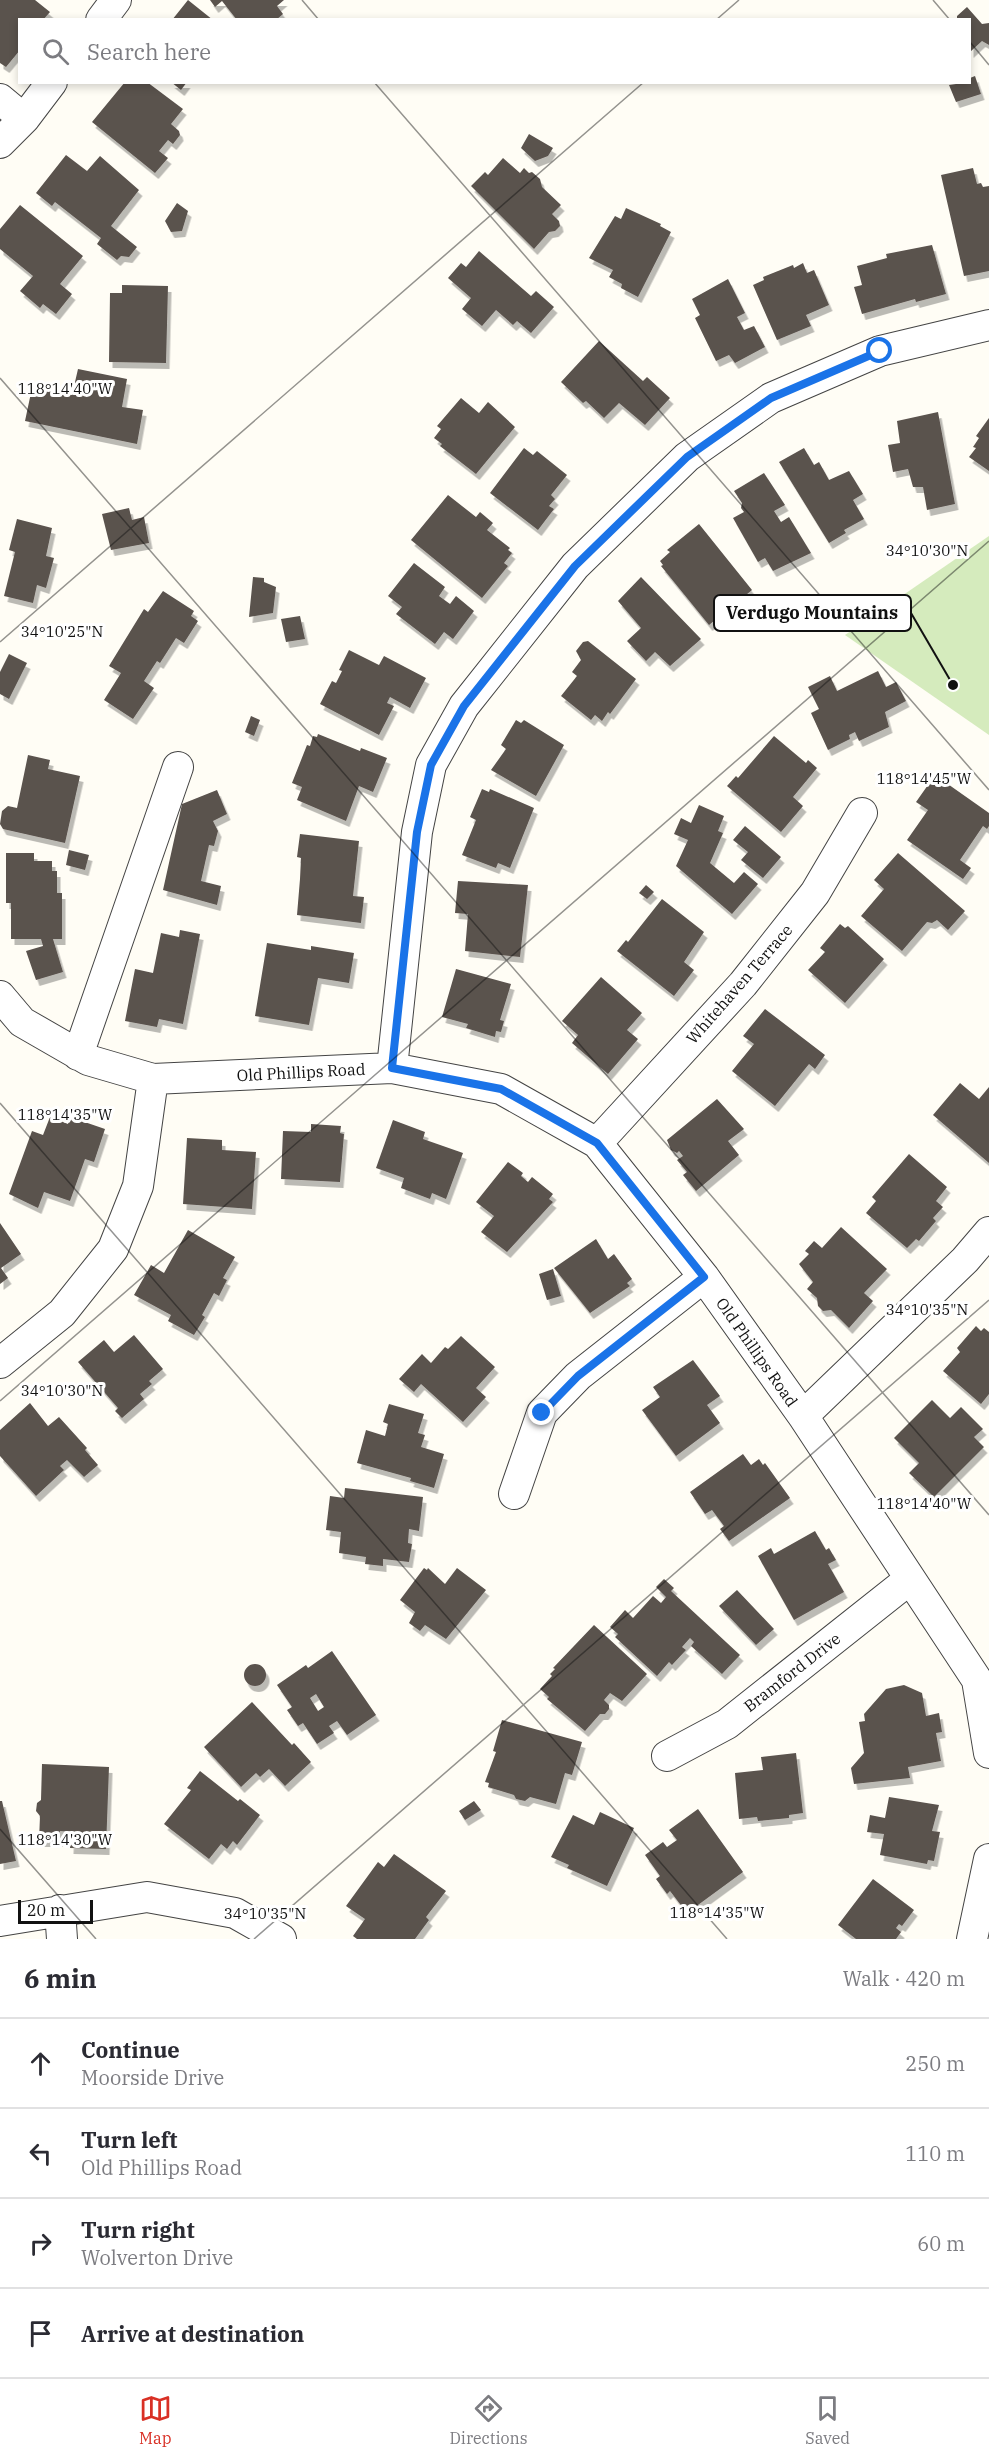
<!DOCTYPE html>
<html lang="en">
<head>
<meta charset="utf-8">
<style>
  :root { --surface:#fff; --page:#f7f7f7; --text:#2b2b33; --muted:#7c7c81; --line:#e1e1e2; --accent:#d93025 }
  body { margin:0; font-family:"IBM Plex Serif",serif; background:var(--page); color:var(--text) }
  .scale { position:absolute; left:18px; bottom:15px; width:75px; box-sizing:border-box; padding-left:6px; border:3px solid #111; border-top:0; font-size:16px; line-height:21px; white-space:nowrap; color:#111; -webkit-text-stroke:4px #fff; paint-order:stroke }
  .stop { position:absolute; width:18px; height:18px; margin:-14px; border:4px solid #1a73e8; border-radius:50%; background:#fff }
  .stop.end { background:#1a73e8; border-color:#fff; box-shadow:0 2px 6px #0008 }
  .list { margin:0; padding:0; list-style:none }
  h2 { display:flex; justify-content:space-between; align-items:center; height:78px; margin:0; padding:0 24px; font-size:26px }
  h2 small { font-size:20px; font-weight:400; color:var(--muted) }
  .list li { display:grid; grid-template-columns:39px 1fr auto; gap:18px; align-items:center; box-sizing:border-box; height:90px; padding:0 24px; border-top:2px solid var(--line) }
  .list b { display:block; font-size:22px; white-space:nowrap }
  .list p { margin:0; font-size:20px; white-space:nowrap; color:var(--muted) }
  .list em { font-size:20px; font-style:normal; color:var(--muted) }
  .icon { flex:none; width:33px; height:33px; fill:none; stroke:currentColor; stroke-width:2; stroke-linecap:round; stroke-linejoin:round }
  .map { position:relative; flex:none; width:989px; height:1939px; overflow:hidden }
  .search { position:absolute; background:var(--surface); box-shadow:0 3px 9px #0003; left:18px; right:18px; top:18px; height:66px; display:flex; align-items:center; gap:15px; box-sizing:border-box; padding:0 21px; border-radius:0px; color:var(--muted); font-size:22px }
  .sheet { height:438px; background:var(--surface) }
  nav { display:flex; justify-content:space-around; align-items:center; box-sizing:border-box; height:84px; border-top:2px solid var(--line); background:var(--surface); font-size:16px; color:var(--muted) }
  nav a { display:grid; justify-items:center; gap:3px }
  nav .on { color:var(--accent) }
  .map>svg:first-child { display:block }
  .green { fill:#d5ebbd }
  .building { fill:#5a524d; fill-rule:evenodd; filter:url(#shadow) }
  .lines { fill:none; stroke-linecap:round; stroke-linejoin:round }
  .minor-casing { stroke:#444; stroke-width:32 }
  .minor { stroke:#fff; stroke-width:30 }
  .route { stroke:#1a73e8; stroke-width:8 }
  .ticks { fill:none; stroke:#111; stroke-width:1.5; stroke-opacity:0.45 }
  .labels { text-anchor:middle; stroke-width:6; stroke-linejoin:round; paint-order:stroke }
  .street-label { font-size:16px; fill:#111; stroke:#fff }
  .ticks-label { font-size:15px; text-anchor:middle; fill:#111; stroke:#fff; stroke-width:6; stroke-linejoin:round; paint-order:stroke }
  .leader { fill:none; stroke:#111; stroke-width:2 }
  .callout-dot { fill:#111; stroke:#fff; stroke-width:2 }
  .callout { fill:#fff; stroke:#111; stroke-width:2 }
  .callout-label { font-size:18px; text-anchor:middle; font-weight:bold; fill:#111 }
</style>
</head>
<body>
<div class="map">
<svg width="989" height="1939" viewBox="0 0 989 1939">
  <defs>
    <filter id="shadow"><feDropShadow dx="3.5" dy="6" stdDeviation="0" flood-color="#0004"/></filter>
  </defs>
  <rect width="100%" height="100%" fill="#fffdf5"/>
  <path class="green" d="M989,536V735L845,635Z"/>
  <path class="building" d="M0,0H35L50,12L43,20H20V50L6,67L0,63Z
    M188,0L213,20H172Z
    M210,0H284L277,6L283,14L276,20H237L222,1L215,7Z
    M967,7L982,24L989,23V45L982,41L970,52V20H957V16Z
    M975,76L981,94L956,102L949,85L970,82V78Z
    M125,82H147L183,109L171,124L179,131L180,135L173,144L168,140L159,151L168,158L155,173L92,122Z
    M171,82H187L181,90Z
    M529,134L553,148L548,156L535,161L521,148Z
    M66,155L87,171L100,156L139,190L111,226L137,247L129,257L121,256L117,260L97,244L101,238L55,202L52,206L36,193Z
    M503,158L520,173L524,168L529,173L532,172L540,179L542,187L561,205L552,214L559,221L560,226L555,231L549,232L534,249L471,186L485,172L488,175Z
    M973,168L977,184L981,183L983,187L989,186V271L964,276L941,175Z
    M177,203L188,211L182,231L171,232L165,221Z
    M20,205L83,256L60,284L72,294L56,314L43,304L40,308L20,291L33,276L0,249V229Z
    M626,208L661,224L660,226L671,232L638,297L621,288L622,284L609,277L613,270L589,258L615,216L621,219Z
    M932,245L946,294L916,302L915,299L862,314L854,287L862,285L857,266L887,258L886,254Z
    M479,251L531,296L536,291L554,307L531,333L517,321L513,325L496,310L482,326L462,309L471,298L448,278L461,263L466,267Z
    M803,263L807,273L814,270L829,305L806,315L811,326L777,340L753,285L764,280L763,277L793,265L794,268Z
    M728,279L745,313L737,317L744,330L754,326L765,347L735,363L729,355L716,361L695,318L700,315L692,299Z
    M122,285L168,286L166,363L109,362L110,293H122Z
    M599,341L643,381L647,377L670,398L645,425L619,403L604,418L586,401L583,403L561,382Z
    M78,369L127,379L122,407L143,410L137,444L25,421L32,388L72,395Z
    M461,398L479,413L488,402L515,427L476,474L440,446L442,444L434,438L441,429L437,426Z
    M938,412L955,504L927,510L923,487H913L908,469L893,472L888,445L900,443L897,421Z
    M989,418V471L969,457L976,448L973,447L979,438L976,436Z
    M524,448L533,455L537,451L567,475L551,495L555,499L549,506L554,509L538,530L490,493Z
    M804,448L814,465L819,462L829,480L849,471L863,494L853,500L864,519L844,530L846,533L829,543L779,462Z
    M764,473L785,505L774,511L781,522L789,517L811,553L773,571L765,558L758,562L733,518L744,512L741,508L742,503L734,491Z
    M448,495L476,517L480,512L493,523L487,530L510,548L508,550L512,553L504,563L508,566L482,598L411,540Z
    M129,508L132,520L144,517L149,543L111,550L102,514Z
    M17,519L52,528L46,556L54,558L46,588L37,585L33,603L4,596L15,552L9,550Z
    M699,524L752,590L709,625L661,566L663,565L660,561L670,552L667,550Z
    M414,563L445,587L439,596L450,604L456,596L474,611L453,639L444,632L435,644L396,614L402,607L388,596Z
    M253,577L264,578V582L276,587L273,613L249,617Z
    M641,577L701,639L670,666L655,652L646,661L627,641L641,628L618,601Z
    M163,591L194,611L191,616L198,621L184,643L176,638L160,663L157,661L144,681L154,688L133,719L104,700L121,673L109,666L144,609L148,612Z
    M300,616L305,639L286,642L281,619Z
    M588,641L636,679L610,714L608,712L602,721L595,715L591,720L561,696L577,676L572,672L581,660L576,651L583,642Z
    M349,650L379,665L384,656L426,678L410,708L390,697L387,703L394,706L379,735L320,704L332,681L336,683L342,671L339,670Z
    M9,654L27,663L9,699L0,694V672Z
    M878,671L886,687L896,682L906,701L885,712L889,727L859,741L855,732L849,735L850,739L828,750L811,713L819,709L808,687L830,676L837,691Z
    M251,716L260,720L254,736L245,732Z
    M516,720L521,723L524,720L564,745L536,796L491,770L506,749L501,745Z
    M318,734L360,751L361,748L387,758L373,792L359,786L346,821L297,800L302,787L292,783L307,745L310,746L313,736L317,737Z
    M774,736L806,763L808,760L817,768L793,797L803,806L781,832L727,786L736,776L738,778Z
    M28,755L50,760L48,769L80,776L65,843L3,829L0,824L2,811L8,806L17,808Z
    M935,775L989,813V826L987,829L983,826L960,860L971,868L963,879L907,840L928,810L916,802Z
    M482,789L489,792L490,789L534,808L510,868L498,863L496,868L462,855L476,820L470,817Z
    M217,790L227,814L213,821L218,831L214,846L209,845L201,881L221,886L217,905L163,890L182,804Z
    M699,805L724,816L718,831L723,833L710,863L734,883L744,872L758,884L732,914L676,866L688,840L674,834L681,818L691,823Z
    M745,826L781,857L763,878L741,860L748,852L733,840Z
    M300,834L359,841L353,896L364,897L361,923L297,915L300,879L301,858L297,857Z
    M69,850L89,855L85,870L66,865Z
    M6,853H34V861H52V871H57V893H62V939H53L63,972L36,980L26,951L43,946L41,939H11V903H6Z
    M898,853L965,911L948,930L937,920L932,923L927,922L902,951L861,916L884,889L874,880Z
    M458,881L528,885L520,957L465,951L468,914L455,913Z
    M646,885L654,892L647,899L639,893Z
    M662,899L704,932L684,962L694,970L674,996L617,951L626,940L628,942Z
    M840,924L845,928L848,926L884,959L845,1003L808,970L825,952L820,948Z
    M180,930L200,934L183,1024L159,1019L157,1027L125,1021L135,969L153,973L161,933L179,937Z
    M267,943L311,950V946L354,953L349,983L318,978L309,1025L255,1016Z
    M456,969L511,984L500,1020L504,1021L501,1032L496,1031L495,1037L466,1028L468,1024L442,1017Z
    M601,977L642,1013L627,1030L638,1039L608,1074L572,1043L578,1035L562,1021Z
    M765,1009L825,1055L815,1069L809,1064L775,1106L732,1071L754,1044L743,1036Z
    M960,1083L979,1099L989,1087V1163L933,1115Z
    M717,1099L744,1129L728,1141L739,1155L696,1191L683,1175L687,1172L677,1160L683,1156L679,1151L677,1153L671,1150L667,1140Z
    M50,1117L68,1124L70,1117L105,1129L94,1162L85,1159L70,1201L44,1192L38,1208L9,1194L32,1131L43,1135Z
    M393,1120L425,1132L423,1139L463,1153L446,1199L432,1193L430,1199L401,1188L404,1178L376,1168Z
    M311,1124L341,1126L340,1133L344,1134L340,1182L281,1179L283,1131L311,1132Z
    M187,1138L222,1140V1150L256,1152L252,1209L183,1204Z
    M909,1154L947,1187L936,1201L943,1207L933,1218L936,1221L919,1241L916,1239L907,1248L866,1213L876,1201L872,1197Z
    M508,1162L523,1173L521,1176L528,1182L532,1177L553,1194L549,1199L553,1202L507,1252L481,1232L494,1216L476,1202Z
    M0,1223L21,1254L1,1268L8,1278L0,1284Z
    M841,1227L887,1269L864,1293L873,1301L849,1328L831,1310L823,1311L818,1306L817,1298L807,1289L813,1282L799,1264L809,1254L805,1251L814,1241L822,1248Z
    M188,1230L235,1257L223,1278L227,1280L219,1296L214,1293L202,1315L205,1317L194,1335L168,1321L171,1315L134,1295L151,1265L164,1273Z
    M596,1239L608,1259L614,1254L632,1279L627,1283L630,1286L590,1313L554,1268Z
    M553,1269L561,1296L547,1300L539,1274Z
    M976,1326L981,1331L984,1328L989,1332V1394L981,1404L943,1371L960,1352L957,1348Z
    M134,1335L163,1369L149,1381L152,1384L140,1394L144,1399L122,1418L115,1411L118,1408L78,1362L104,1340L114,1352Z
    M461,1336L495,1367L476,1388L486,1397L463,1422L421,1384L414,1392L399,1379L422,1354L431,1363L445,1347L448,1349Z
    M693,1360L720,1396L707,1405L720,1423L676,1456L642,1410L660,1397L653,1387Z
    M932,1400L950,1418L961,1407L983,1429L974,1437L984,1447L934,1497L909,1473L919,1463L894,1438Z
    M30,1403L48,1426L59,1417L87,1448L85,1450L98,1465L84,1477L67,1460L60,1466L64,1470L36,1496L0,1456V1430Z
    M389,1404L424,1414L418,1433L425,1435L421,1447L444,1454L434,1488L410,1481L411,1478L357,1463L366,1430L385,1436L388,1424L383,1422Z
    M743,1454L751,1465L759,1459L763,1465L765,1463L790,1498L729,1541L720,1529L724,1526L712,1510L705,1514L690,1492Z
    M345,1488L423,1497L419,1531L409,1529L408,1543L412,1544L409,1562L383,1559V1566L365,1564L366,1557L339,1553L341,1532L326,1530L330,1496L344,1498Z
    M815,1531L826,1550L829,1548L836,1560L828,1564L844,1592L794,1620L758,1556L771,1548L774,1554Z
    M424,1568L427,1570L428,1568L445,1584L457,1568L486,1590L446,1639L425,1625L420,1631L409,1623L415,1612L400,1600Z
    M664,1579L674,1588L671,1591L740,1655L722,1674L691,1646L694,1642L690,1638L682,1647L686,1650L672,1665L669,1662L657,1676L615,1637L618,1634L610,1627L625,1610L633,1618L653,1596L661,1603L666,1597L656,1587Z
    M737,1590L774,1629L756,1645L719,1606Z
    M594,1625L647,1674L622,1701L610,1693L604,1700L609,1705V1709L605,1714H600L585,1731L547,1699L549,1697L540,1689L552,1676L550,1674L555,1669L553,1668Z
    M332,1651L376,1715L347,1735L337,1721L329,1726L334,1733L317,1744L303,1723L298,1726L287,1710L292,1707L277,1685L306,1665L308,1668ZM316,1694L324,1707L318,1711L310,1698Z
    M244 1675a11 11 0 1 1 22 0a11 11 0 1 1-22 0Z
    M904,1685L922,1693L926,1716L939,1713L942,1732L936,1733L941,1761L908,1767L910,1778L854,1784L851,1768L864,1753L859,1722L865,1721L864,1714L886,1689Z
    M252,1702L292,1745L294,1743L311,1762L285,1786L269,1769L260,1777L256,1773L241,1787L204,1747Z
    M502,1720L582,1742L572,1775L565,1773L556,1804L530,1797L525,1801L516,1799L514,1795L488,1787L489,1783L485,1782L496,1752L493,1751Z
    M796,1753L803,1813L789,1815V1818L758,1821L757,1817L739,1819L735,1773L763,1770L761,1757Z
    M42,1764L109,1767L106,1849L70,1848L71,1832L60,1831L59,1841H39L40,1816L36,1811L37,1803L41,1800Z
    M200,1771L238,1801L240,1799L260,1815L237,1845L233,1841L227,1849L221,1844L209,1859L164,1824L191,1790L187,1788Z
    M889,1797L939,1805L932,1831L940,1832L934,1861L928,1860L927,1864L880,1855L884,1834L867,1832L870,1815L885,1818Z
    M0,1801H2L16,1861L0,1864Z
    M474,1801L481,1810L465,1820L459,1811Z
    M698,1809L743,1872L687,1913L670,1891L667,1894L656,1879L660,1876L645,1855L663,1842L667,1847L677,1840L669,1830Z
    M600,1812L634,1828L607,1886L567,1868L569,1865L551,1857L573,1815L594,1825Z
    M394,1854L446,1891L426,1917L429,1920L415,1939H357L353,1936L365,1919L346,1906L378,1862L384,1867Z
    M873,1879L914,1910L902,1926L899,1924L896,1928L901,1932L896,1939H856L838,1925Z"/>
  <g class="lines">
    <g class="minor-casing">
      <path id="minor" d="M101,20L116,0
        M0,99L24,119
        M0,143L24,119L52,82
        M0,996L22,1022L88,1060L153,1079L392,1068L501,1089L597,1143L704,1277L803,1416L977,1680L989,1753
        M78,1055L178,767
        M392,1068L417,832L431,765L464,706L575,566L687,457L771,398L880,351L989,325
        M597,1143L743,984L815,893L862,813
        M0,1363L62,1313L113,1249L138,1186L153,1079
        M803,1416L965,1260L989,1232
        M514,1494L542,1413L578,1376L704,1277
        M667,1756L727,1724L910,1579
        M60,1910L62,1939
        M0,1921L147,1897L235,1913L281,1939
        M972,1939L989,1859"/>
    </g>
    <use href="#minor" class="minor"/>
  </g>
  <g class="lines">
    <path class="route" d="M542,1413L578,1376L704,1277L597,1143L501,1089L392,1068L417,832L431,765L464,706L575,566L687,457L771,398L880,351"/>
  </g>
  <path class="ticks" d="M302,0L319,20M933,0L950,20M716,20L739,0M970,42L989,65M374,82L989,790M0,378L989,1515M0,642L644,82M0,1103L727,1939M0,1401L989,541M0,1829L96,1939M254,1939L989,1300"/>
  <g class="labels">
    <g class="street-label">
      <text transform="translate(739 984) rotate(-49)" y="6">Whitehaven Terrace</text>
      <text transform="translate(301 1072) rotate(-3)" y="6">Old Phillips Road</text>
      <text transform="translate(757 1352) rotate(55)" y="6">Old Phillips Road</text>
      <text transform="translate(792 1672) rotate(-38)" y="6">Bramford Drive</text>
    </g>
  </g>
  <g class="ticks-label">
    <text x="65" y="394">118°14'40"W</text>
    <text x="927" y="556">34°10'30"N</text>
    <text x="62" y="637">34°10'25"N</text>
    <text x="924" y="784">118°14'45"W</text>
    <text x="65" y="1120">118°14'35"W</text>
    <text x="927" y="1315">34°10'35"N</text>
    <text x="62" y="1396">34°10'30"N</text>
    <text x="924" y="1509">118°14'40"W</text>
    <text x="65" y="1845">118°14'30"W</text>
    <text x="717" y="1918">118°14'35"W</text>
    <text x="265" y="1919">34°10'35"N</text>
  </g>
  <path class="leader" d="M953 685L911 613"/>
  <circle class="callout-dot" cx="953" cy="685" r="6"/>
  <rect class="callout" x="714" y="595" width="197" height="36" rx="6"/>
  <g class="callout-label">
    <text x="812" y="619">Verdugo Mountains</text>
  </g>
</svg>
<div class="scale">20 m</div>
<div class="stop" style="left:880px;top:351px"></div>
<div class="stop end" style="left:542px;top:1413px"></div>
<div class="search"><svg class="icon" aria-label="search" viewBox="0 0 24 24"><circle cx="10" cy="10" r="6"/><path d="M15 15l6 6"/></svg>Search here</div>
</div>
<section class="sheet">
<h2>6 min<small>Walk · 420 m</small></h2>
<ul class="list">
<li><svg class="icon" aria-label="ahead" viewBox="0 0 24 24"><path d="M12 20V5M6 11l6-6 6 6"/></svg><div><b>Continue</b><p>Moorside Drive</p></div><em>250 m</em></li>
<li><svg class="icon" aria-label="left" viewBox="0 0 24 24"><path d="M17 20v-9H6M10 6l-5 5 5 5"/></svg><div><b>Turn left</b><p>Old Phillips Road</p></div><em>110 m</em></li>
<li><svg class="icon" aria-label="right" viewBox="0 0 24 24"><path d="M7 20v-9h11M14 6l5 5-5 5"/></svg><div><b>Turn right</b><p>Wolverton Drive</p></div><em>60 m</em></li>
<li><svg class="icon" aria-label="arrive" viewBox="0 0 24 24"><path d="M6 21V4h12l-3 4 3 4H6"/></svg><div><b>Arrive at destination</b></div></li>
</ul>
</section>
<nav>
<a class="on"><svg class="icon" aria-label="map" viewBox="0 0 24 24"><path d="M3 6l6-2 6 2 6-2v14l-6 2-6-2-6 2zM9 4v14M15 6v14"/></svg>Map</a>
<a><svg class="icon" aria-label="directions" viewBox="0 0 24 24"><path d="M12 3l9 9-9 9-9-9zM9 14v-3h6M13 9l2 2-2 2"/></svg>Directions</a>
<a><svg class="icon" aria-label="saved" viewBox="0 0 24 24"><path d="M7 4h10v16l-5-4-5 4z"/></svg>Saved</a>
</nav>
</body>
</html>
